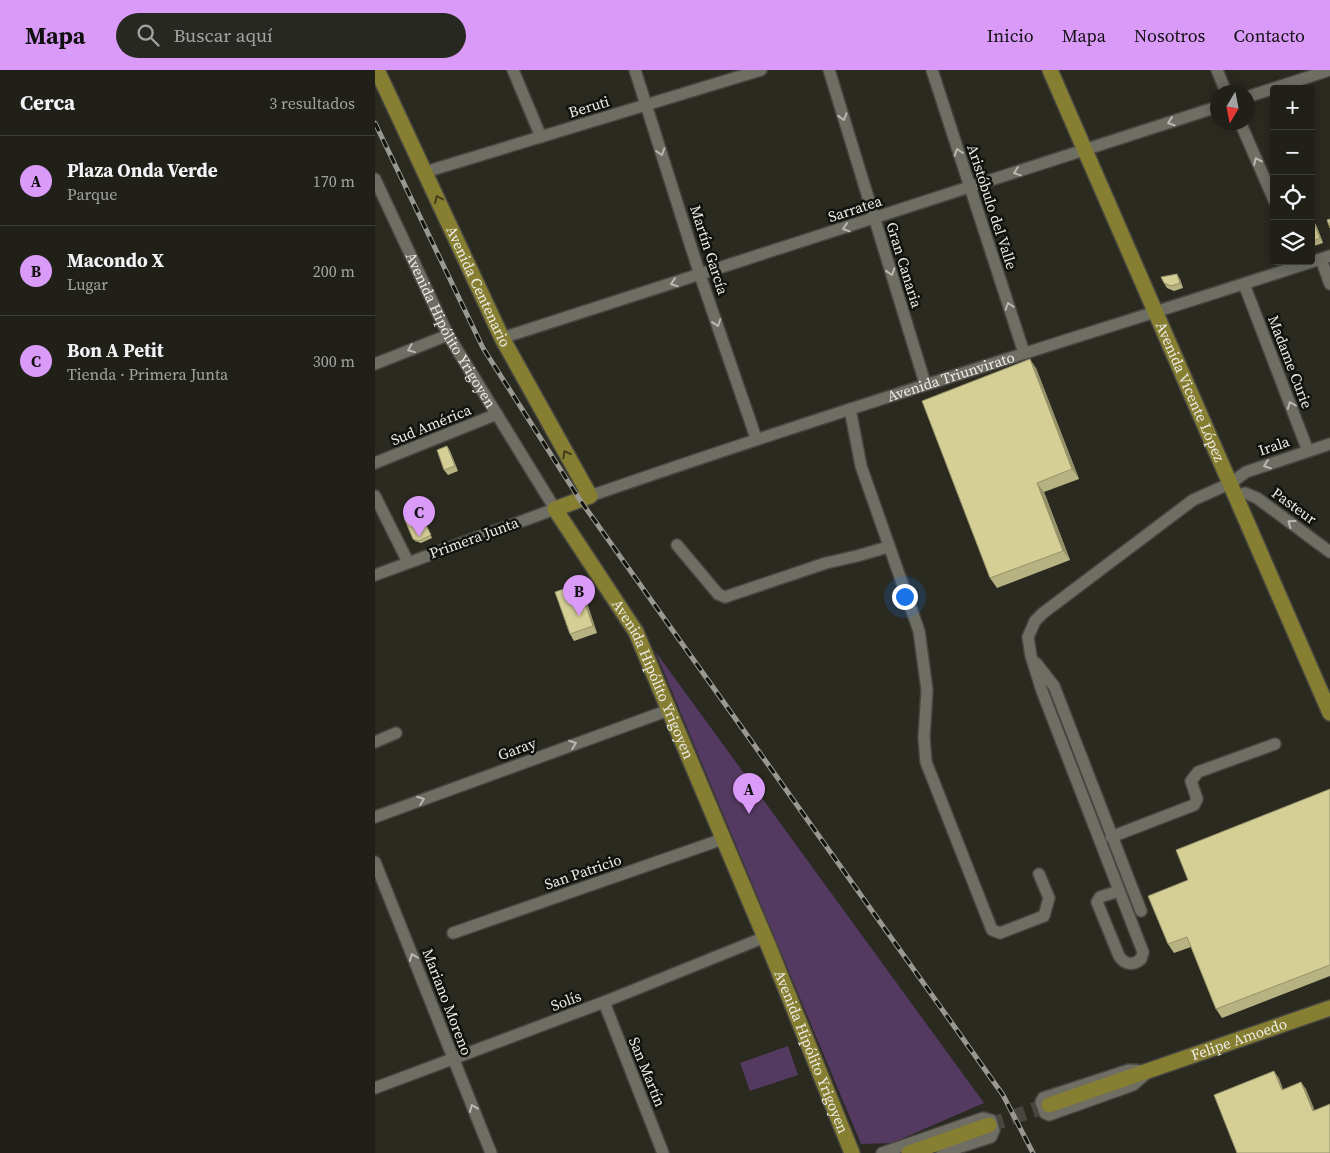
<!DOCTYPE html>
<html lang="es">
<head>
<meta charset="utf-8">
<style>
  :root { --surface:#202019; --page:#282822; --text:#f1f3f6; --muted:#a2a3a2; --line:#3d3e38; --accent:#da9af7 }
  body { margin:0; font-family:"Source Serif 4",serif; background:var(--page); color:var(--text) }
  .controls { position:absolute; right:15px; top:15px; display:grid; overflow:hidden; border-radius:5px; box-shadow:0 2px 12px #0003 }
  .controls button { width:45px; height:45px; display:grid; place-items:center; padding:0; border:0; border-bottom:1px solid var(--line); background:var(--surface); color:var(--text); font:25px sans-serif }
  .compass { position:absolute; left:835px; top:15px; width:45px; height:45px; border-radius:50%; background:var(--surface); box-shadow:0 2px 12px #0003; rotate:190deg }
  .you { position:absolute; left:529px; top:526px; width:18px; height:18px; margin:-12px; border:4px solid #fff; border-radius:50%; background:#1a73e8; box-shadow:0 0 0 8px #1a73e833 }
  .badge { display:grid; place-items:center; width:32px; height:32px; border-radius:50%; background:var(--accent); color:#111; font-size:16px; font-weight:700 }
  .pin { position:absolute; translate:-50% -41px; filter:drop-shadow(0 1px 2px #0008) }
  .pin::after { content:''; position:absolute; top:26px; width:18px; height:15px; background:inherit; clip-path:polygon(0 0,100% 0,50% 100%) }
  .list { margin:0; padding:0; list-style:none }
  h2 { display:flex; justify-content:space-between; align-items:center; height:65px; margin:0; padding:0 20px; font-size:21px }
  h2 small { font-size:16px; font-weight:400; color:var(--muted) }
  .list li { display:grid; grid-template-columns:32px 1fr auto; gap:15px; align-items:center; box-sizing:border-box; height:90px; padding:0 20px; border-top:1px solid var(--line) }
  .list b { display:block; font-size:19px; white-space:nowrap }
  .list p { margin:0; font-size:16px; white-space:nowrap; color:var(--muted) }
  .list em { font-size:16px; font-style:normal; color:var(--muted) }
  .icon { flex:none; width:28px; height:28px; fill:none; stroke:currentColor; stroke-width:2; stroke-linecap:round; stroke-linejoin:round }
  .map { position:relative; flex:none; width:955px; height:1083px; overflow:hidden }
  header { display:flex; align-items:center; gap:30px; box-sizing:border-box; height:70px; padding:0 25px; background:var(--accent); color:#111 }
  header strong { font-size:24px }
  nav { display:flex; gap:28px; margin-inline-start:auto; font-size:18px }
  .search { width:350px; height:45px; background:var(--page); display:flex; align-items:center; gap:12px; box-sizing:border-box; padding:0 18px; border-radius:28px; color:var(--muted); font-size:19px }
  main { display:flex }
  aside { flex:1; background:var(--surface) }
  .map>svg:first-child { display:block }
  .green { fill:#543a60 }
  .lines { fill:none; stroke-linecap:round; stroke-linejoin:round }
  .major-tunnel { stroke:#47473f; stroke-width:15; stroke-dasharray:15 8; stroke-linecap:butt }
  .minor-casing { stroke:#474640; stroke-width:14 }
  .major-casing { stroke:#474640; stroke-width:18 }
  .minor { stroke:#6f6e65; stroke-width:11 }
  .major { stroke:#867e30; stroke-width:15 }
  .rail-casing { stroke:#999891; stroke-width:5 }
  .rail { stroke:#12120e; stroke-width:3; stroke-dasharray:9; stroke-linecap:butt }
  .wall { fill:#b7b281 }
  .shaded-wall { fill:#959169 }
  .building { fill:#d5cf96; stroke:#959169 }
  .oneway { stroke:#bab9b2 }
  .oneway2 { stroke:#403d1c }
  .labels { text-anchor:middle; stroke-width:5; stroke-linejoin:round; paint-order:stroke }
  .street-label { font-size:15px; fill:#ecebe6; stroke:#12120e }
</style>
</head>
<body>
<header>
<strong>Mapa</strong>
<div class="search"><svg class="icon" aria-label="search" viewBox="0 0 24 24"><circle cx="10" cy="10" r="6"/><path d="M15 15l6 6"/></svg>Buscar aquí</div>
<nav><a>Inicio</a><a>Mapa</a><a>Nosotros</a><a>Contacto</a></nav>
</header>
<main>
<aside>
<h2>Cerca<small>3 resultados</small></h2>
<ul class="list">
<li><span class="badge">A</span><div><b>Plaza Onda Verde</b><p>Parque</p></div><em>170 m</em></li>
<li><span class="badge">B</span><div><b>Macondo X</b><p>Lugar</p></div><em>200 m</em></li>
<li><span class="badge">C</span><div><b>Bon A Petit</b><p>Tienda · Primera Junta</p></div><em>300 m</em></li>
</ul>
</aside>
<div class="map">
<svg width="955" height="1083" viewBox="0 0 955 1083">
  <rect width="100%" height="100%" fill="#2a2a21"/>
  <path class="green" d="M280,581L609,1033L517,1073L486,1074Z
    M413,976L423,1005L375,1021L365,993Z"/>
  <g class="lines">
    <path class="major-tunnel" d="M614,1055L674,1035"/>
    <g class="minor-casing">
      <g id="minor">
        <path d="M138,0L166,67"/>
        <path d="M260,0L325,205L381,368"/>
        <path d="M454,0L550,313"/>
        <path d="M557,0L649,283"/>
        <path d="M842,0L851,22"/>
        <path d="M872,27L955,0"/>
        <path d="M865,52L899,130"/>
        <path d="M50,102L386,0"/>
        <path id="s1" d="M0,109L73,265L180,439L0,505"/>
        <path d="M946,189L955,214"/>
        <path d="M869,214L933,381"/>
        <path d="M127,268L842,37"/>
        <path d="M0,294L73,265"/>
        <path d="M475,339L486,396L544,561L552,620L549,668L551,692L617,860L625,863L669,846L674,828L664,804"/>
        <path d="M0,393L122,344"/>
        <path d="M0,426L33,492"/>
        <path id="s2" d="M215,426C460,341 708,266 955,186"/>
        <path d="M862,426L870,423L882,428L955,482"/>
        <path d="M302,475L343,524L350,527L451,493L482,486L513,477"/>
        <path d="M661,593L679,616L766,841"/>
        <path d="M0,672L21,663"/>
        <path d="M0,747L294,640"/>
        <path d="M736,767L819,735L822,729L816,711L823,702L900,674"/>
        <path d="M0,792L116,1083"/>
        <path d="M744,821L725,827L722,832L744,886C750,895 758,896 766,889L768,882L667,621L656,586L653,567L660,551L668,543L818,430L856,413L871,402L955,374"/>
        <path d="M78,863L348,769"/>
        <path d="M229,932L288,1083"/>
        <path d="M754,1000L774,1001L758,1015L674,1045L670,1043L666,1032L668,1028Z"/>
        <path d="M0,1018L229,932L390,867"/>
        <path d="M507,1083L608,1048L616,1050L619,1060L616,1067L567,1083"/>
      </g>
    </g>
    <g class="major-casing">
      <g id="major">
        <path id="s3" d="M2,0L127,268L215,426L180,439L261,562L394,877L477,1083"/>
        <path id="s4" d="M675,0L955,643"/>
        <path id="s5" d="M674,1035L955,938"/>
        <path d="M534,1083L614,1055"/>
      </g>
    </g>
    <use href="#minor" class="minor"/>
    <use href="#major" class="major"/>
    <g class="rail-casing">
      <path id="rail" d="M0,53L108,278L205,430L628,1025L658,1083"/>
    </g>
    <use href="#rail" class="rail"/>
  </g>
  <path class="wall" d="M939,152L942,157L948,173L936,177V154Z
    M805,209L808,218L799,221L792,218L789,213Z
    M661,298L704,409L669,422L695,490L622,518L615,508Z
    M72,376L75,381L83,401L73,405L69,400Z
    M46,443L57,468L46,473L40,471L38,469Z
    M203,514L208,521L222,563L199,571L195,564Z
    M955,719V906L847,948L841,939L816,877L799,883L793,874L813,810Z"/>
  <path class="shaded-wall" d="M939,152L942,157L948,173L945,168Z
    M802,204L805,209L808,218L805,213Z
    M655,289L661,298L704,409L697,399Z
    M72,376L75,381L83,401L80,396Z
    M662,413L669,422L695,490L688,481Z
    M203,514L208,521L222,563L218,556Z
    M899,1001L904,1008L911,1027L907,1020Z
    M926,1012L931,1019L943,1048L938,1041Z"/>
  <path class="building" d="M955,149V158L952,150Z
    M939,152L945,168L936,172V154Z
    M802,204L805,213L796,216L789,213L786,207Z
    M655,289L697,399L662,413L688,481L615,508L547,331Z
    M72,376L80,396L69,400L62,380Z
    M44,441L56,465L44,471L38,469L29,448Z
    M203,514L218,556L195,564L180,522Z
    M955,719V895L841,939L812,867L793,874L773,826L813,810L801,780Z
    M899,1001L907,1020L926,1012L938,1041L955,1034V1083H862L839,1025Z"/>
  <defs><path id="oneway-chevron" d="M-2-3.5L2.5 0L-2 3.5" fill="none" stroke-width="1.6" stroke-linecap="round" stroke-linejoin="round" transform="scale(1.25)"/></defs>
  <g class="oneway">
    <use href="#oneway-chevron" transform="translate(468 47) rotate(73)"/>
    <use href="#oneway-chevron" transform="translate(796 52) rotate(162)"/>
    <use href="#oneway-chevron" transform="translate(286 82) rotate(72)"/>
    <use href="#oneway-chevron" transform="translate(583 82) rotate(-108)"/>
    <use href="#oneway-chevron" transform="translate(882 91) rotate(-114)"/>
    <use href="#oneway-chevron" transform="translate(642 102) rotate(161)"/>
    <use href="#oneway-chevron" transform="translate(471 158) rotate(162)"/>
    <use href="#oneway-chevron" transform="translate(516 202) rotate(73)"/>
    <use href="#oneway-chevron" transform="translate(299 213) rotate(162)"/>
    <use href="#oneway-chevron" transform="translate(634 236) rotate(-108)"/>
    <use href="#oneway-chevron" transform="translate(342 253) rotate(71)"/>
    <use href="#oneway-chevron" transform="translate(36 279) rotate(158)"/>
    <use href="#oneway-chevron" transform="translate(916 335) rotate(-111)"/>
    <use href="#oneway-chevron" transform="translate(892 395) rotate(161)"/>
    <use href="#oneway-chevron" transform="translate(916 453) rotate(-144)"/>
    <use href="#oneway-chevron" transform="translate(198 674) rotate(-20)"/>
    <use href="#oneway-chevron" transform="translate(46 730) rotate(-20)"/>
    <use href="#oneway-chevron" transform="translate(38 887) rotate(-111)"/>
    <use href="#oneway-chevron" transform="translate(98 1038) rotate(-112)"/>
  </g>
  <g class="oneway2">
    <use href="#oneway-chevron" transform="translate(63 129) rotate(-115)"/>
    <use href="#oneway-chevron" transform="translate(191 384) rotate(-119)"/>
  </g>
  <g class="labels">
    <g class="street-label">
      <text transform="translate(214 37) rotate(-17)" y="5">Beruti</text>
      <text transform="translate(617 137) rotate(72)" y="5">Aristóbulo del Valle</text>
      <text transform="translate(480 139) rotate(-18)" y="5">Sarratea</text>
      <text transform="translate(334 180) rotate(72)" y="5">Martín García</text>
      <text transform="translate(529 195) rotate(73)" y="5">Gran Canaria</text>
      <text dy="5" stroke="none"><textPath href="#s3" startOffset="239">Avenida Centenario</textPath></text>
      <text dy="5" stroke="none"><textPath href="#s1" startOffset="169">Avenida Hipólito Yrigoyen</textPath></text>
      <text transform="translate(915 292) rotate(69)" y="5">Madame Curie</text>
      <text dy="5" stroke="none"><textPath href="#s2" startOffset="380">Avenida Triunvirato</textPath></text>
      <text dy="5" stroke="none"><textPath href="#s4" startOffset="351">Avenida Vicente López</textPath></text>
      <text transform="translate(56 355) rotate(-22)" y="5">Sud América</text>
      <text transform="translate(899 376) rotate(-19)" y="5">Irala</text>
      <text transform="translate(919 436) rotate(36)" y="5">Pasteur</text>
      <text transform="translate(99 468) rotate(-20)" y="5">Primera Junta</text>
      <text dy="5" stroke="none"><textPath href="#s3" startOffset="711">Avenida Hipólito Yrigoyen</textPath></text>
      <text transform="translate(142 679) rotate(-20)" y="5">Garay</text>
      <text transform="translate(208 802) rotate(-19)" y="5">San Patricio</text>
      <text transform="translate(191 931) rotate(-21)" y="5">Solís</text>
      <text transform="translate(72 932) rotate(69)" y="5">Mariano Moreno</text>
      <text dy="5" stroke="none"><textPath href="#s5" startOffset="201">Felipe Amoedo</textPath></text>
      <text dy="5" stroke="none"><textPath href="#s3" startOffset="1116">Avenida Hipólito Yrigoyen</textPath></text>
      <text transform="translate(272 1002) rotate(68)" y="5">San Martín</text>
    </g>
  </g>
</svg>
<div class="controls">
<button>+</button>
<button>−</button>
<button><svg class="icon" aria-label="locate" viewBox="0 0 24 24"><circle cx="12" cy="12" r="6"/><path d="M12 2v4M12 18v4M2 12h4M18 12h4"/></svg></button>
<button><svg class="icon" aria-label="layers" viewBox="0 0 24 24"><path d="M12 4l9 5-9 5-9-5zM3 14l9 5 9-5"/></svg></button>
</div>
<svg class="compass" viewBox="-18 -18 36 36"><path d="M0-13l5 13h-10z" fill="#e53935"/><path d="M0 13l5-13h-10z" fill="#a2a3a2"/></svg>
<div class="you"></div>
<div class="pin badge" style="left:374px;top:744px">A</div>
<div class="pin badge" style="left:204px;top:546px">B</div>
<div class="pin badge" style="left:44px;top:467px">C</div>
</div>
</main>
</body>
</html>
